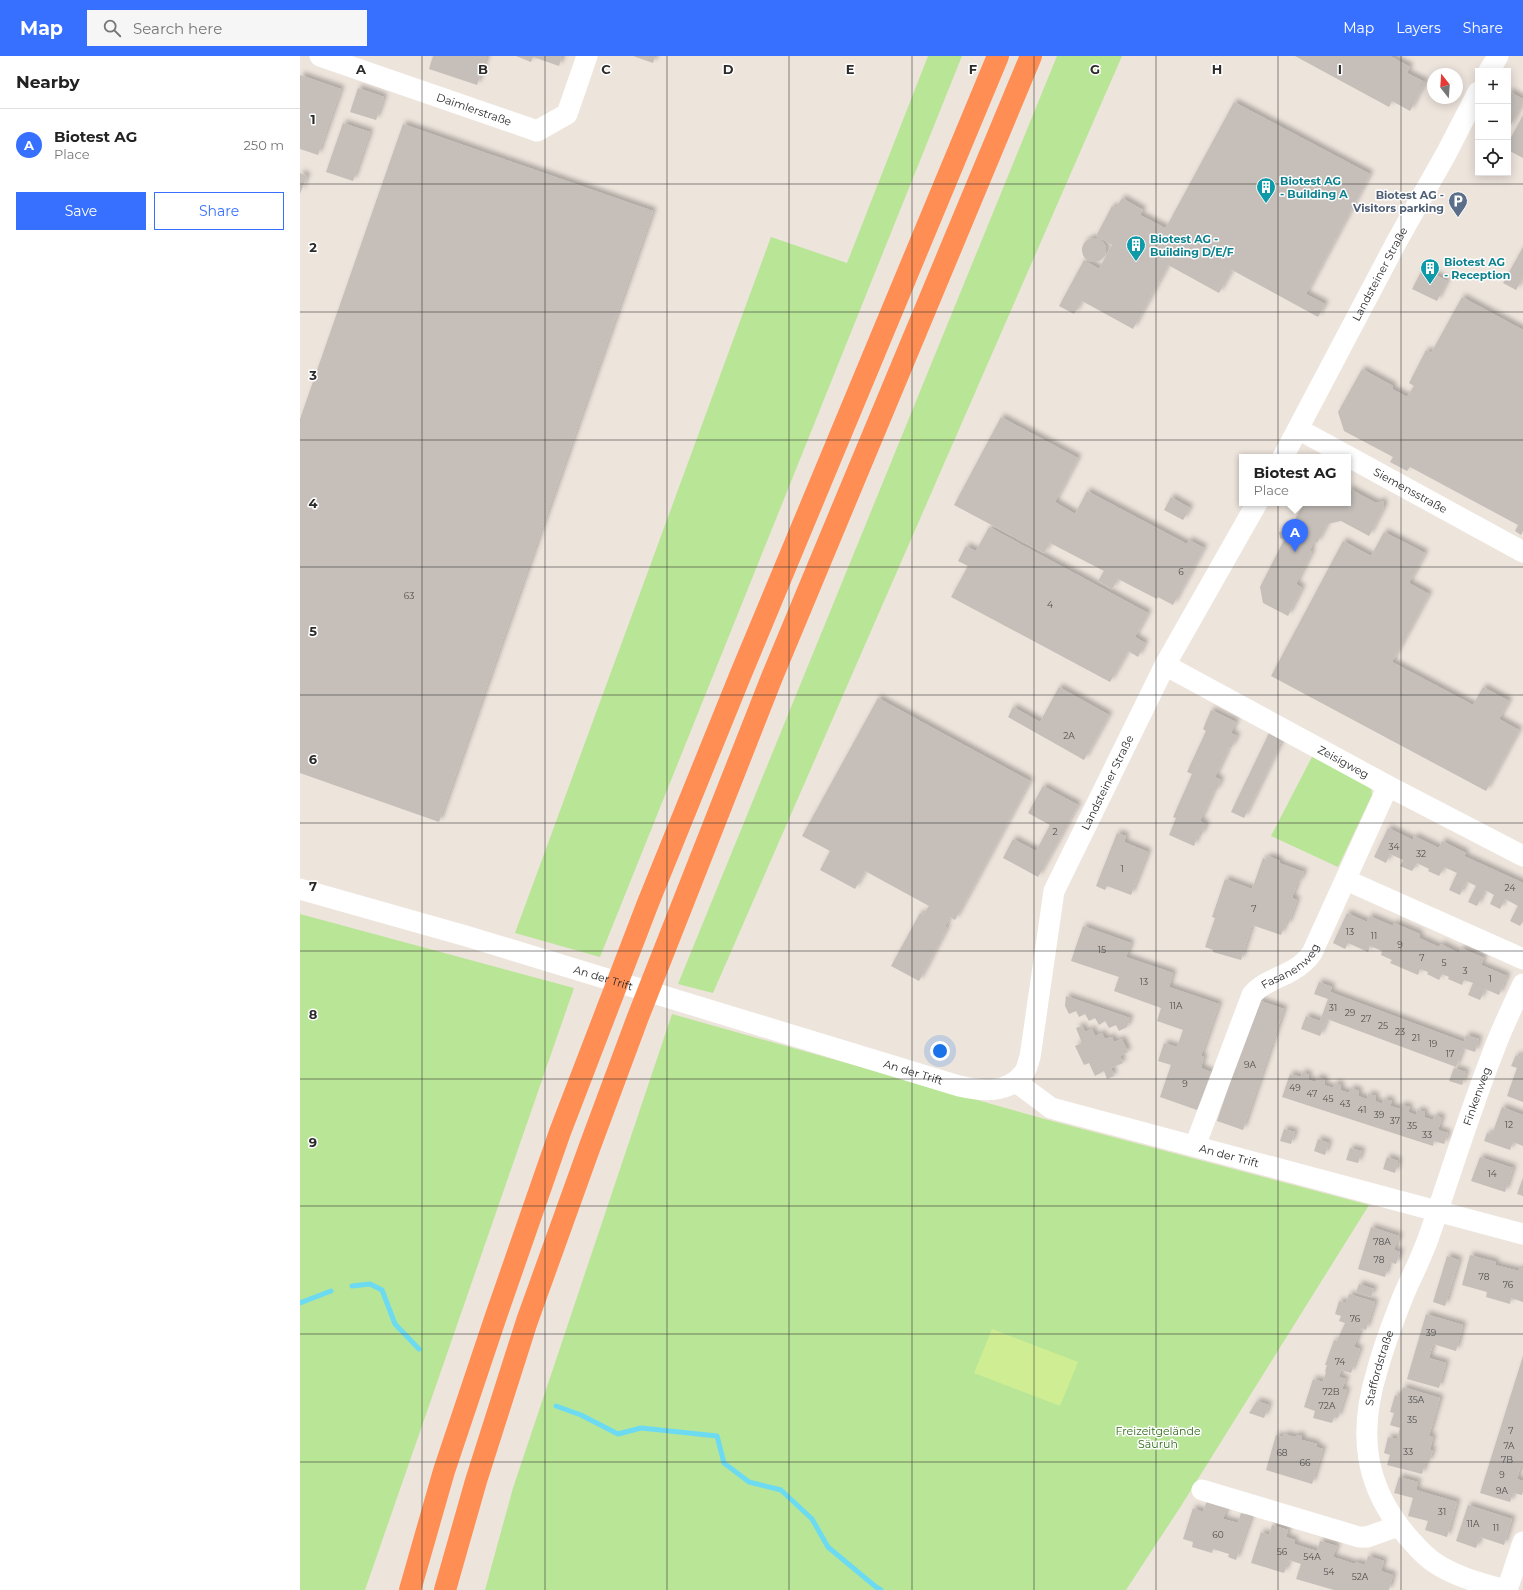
<!DOCTYPE html>
<html lang="en">
<head>
<meta charset="utf-8">
<style>
  :root { --surface:#fff; --page:#f6f6f6; --text:#222; --muted:#767676; --line:#e0e0e0; --accent:#3770ff }
  body { margin:0; font-family:Montserrat,sans-serif; background:var(--page); color:var(--text) }
  .controls { position:absolute; right:12px; top:12px; display:grid; overflow:hidden; border-radius:0px; box-shadow:0 2px 10px #0003 }
  .controls button { width:36px; height:36px; display:grid; place-items:center; padding:0; border:0; border-bottom:1px solid var(--line); background:var(--surface); color:var(--text); font:20px sans-serif }
  .compass { position:absolute; left:1127px; top:12px; width:36px; height:36px; border-radius:50%; background:var(--surface); box-shadow:0 2px 10px #0003; rotate:343deg }
  .you { position:absolute; left:640px; top:995px; width:14px; height:14px; margin:-10px; border:3px solid #fff; border-radius:50%; background:#1a73e8; box-shadow:0 0 0 6px #1a73e833 }
  .badge { display:grid; place-items:center; width:26px; height:26px; border-radius:50%; background:var(--accent); color:#fff; font-size:13px; font-weight:700 }
  .pin { position:absolute; translate:-50% -33px; filter:drop-shadow(0 1px 2px #0008) }
  .pin::after { content:''; position:absolute; top:21px; width:14px; height:12px; background:inherit; clip-path:polygon(0 0,100% 0,50% 100%) }
  .popup { position:absolute; left:939px; top:398px; width:112px; height:52px; box-sizing:border-box; display:grid; place-content:center; border-radius:0px; background:var(--surface); filter:drop-shadow(0 1px 3px #0005); font-size:13px; white-space:nowrap; color:var(--muted) }
  .popup b { font-size:15px; color:var(--text) }
  .popup::after { content:''; position:absolute; left:50%; top:100%; margin-left:-8px; border:8px solid transparent; border-top-color:var(--surface) }
  .list { margin:0; padding:0; list-style:none }
  h2 { display:flex; justify-content:space-between; align-items:center; height:52px; margin:0; padding:0 16px; font-size:17px }
  h2 small { font-size:13px; font-weight:400; color:var(--muted) }
  .list li { display:grid; grid-template-columns:26px 1fr auto; gap:12px; align-items:center; box-sizing:border-box; height:72px; padding:0 16px; border-top:1px solid var(--line) }
  .list b { display:block; font-size:15px; white-space:nowrap }
  .list p { margin:0; font-size:13px; white-space:nowrap; color:var(--muted) }
  .list em { font-size:13px; font-style:normal; color:var(--muted) }
  .actions { display:flex; gap:8px; padding:12px 16px }
  .actions a { flex:1; padding:9px 0; border:1px solid var(--accent); border-radius:0px; text-align:center; font-size:14px; color:var(--accent) }
  .actions .main { background:var(--accent); color:#fff }
  .icon { flex:none; width:22px; height:22px; fill:none; stroke:currentColor; stroke-width:2; stroke-linecap:round; stroke-linejoin:round }
  .map { position:relative; flex:none; width:1223px; height:1534px; overflow:hidden }
  header { display:flex; align-items:center; gap:24px; box-sizing:border-box; height:56px; padding:0 20px; background:var(--accent); color:#fff }
  header strong { font-size:19px }
  nav { display:flex; gap:22px; margin-inline-start:auto; font-size:14px }
  .search { width:280px; height:36px; background:var(--page); display:flex; align-items:center; gap:10px; box-sizing:border-box; padding:0 14px; border-radius:0px; color:var(--muted); font-size:15px }
  main { display:flex }
  aside { flex:1; background:var(--surface) }
  .map>svg:first-child { display:block }
  .green { fill:#b9e597 }
  .pitch { fill:#cfed92 }
  .lines { fill:none; stroke-linecap:round; stroke-linejoin:round }
  .stream { stroke:#6cdbf2; stroke-width:5 }
  .building { fill:#c5beb9; filter:url(#shadow) }
  .minor { stroke:#fff; stroke-width:21 }
  .highway { stroke:#ff8e55; stroke-width:22 }
  .grid { fill:none; stroke:#2b2b2b; stroke-width:1; stroke-opacity:0.55 }
  .labels { text-anchor:middle; stroke-width:3; stroke-linejoin:round; paint-order:stroke }
  .number-label { font-size:9px; fill:#52504e }
  .street-label { font-size:11px; fill:#2b2b2b; stroke:#fff }
  .culture-label { font-size:11px; font-weight:bold; fill:#0d838f; stroke:#fff; text-anchor:start }
  .service-label { font-size:11px; font-weight:bold; fill:#4e5e75; stroke:#fff; text-anchor:end }
  .park-label { font-size:11px; fill:#316a18; stroke:#fff }
  .grid-label { font-size:13px; text-anchor:middle; font-weight:bold; fill:#2b2b2b; stroke:#fff; stroke-width:3; stroke-linejoin:round; paint-order:stroke }
</style>
</head>
<body>
<header>
<strong>Map</strong>
<div class="search"><svg class="icon" aria-label="search" viewBox="0 0 24 24"><circle cx="10" cy="10" r="6"/><path d="M15 15l6 6"/></svg>Search here</div>
<nav><a>Map</a><a>Layers</a><a>Share</a></nav>
</header>
<main>
<aside>
<h2>Nearby<small></small></h2>
<ul class="list">
<li><span class="badge">A</span><div><b>Biotest AG</b><p>Place</p></div><em>250 m</em></li>
</ul>
<div class="actions"><a class="main">Save</a><a>Share</a></div>
</aside>
<div class="map">
<svg width="1223" height="1534" viewBox="0 0 1223 1534">
  <defs>
    <filter id="shadow"><feDropShadow dx="3.5" dy="-3.5" stdDeviation="2" flood-color="#0004"/></filter>
  </defs>
  <rect width="100%" height="100%" fill="#ede4dc"/>
  <path class="green" d="M628,0H662L300,901L215,877L471,181L547,207Z
    M757,0H822L413,937L378,928Z
    M1013,699L1071,730L1072,739L1038,811L971,780Z
    M0,858L274,932L65,1534H0Z
    M372,958L741,1062L1069,1149L881,1450L826,1534H185L213,1432Z"/>
  <path class="pitch" d="M692,1273L778,1306L760,1350L674,1317Z"/>
  <g class="lines">
    <path class="stream" d="M52,1230L70,1228L82,1234L95,1268L119,1293
      M0,1247L31,1235
      M256,1350L281,1359L318,1378L341,1372L417,1380L424,1407L449,1426L481,1434L512,1463L528,1491L576,1531L581,1534"/>
  </g>
  <path class="building" d="M133,0H187L177,29L129,13Z
    M216,0H262L259,10L233,1L231,6Z
    M333,0H355L353,7Z
    M995,0H1090L1110,11L1107,17L1125,26L1110,55L1092,45L1089,51Z
    M0,19L41,33L18,99L0,93Z
    M58,32L84,41L76,64L50,56Z
    M1208,35L1223,43V47L1208,74Z
    M934,46L1070,118L1006,238L1025,248L1018,261L932,214L919,237L868,209L833,273L782,245L774,258L759,250L784,204L799,213L812,189L796,180L812,150L816,152L822,142L843,154L840,159L865,172L863,177Z
    M1223,59V102L1208,94V87Z
    M43,67L70,76L53,125L26,116Z
    M103,68L353,155L139,766L0,717V363Z
    M0,117L7,120L0,138Z
    M782 194a12 12 0 1 1 24 0a12 12 0 1 1-24 0Z
    M1223,191V221L1216,234L1203,227Z
    M1123,212L1147,225L1137,245L1112,233Z
    M1162,241L1223,274V475L1221,479L1215,475L1218,469L1110,411L1107,415L1090,406L1093,401L1044,375L1038,356L1062,313L1093,330L1092,333L1107,341L1114,330L1109,327L1126,294L1131,297Z
    M701,361L778,402L755,446L775,458L787,435L887,488L889,484L904,492L873,549L858,541L857,543L818,523L812,533L798,525L804,515L750,487L744,497L654,449Z
    M1048,432L1076,447L1083,445L1084,451L1069,480L1041,465L1027,468L1017,487L1014,485L1010,495L1012,496L996,528L1002,532L988,560L963,547L960,531L984,484L980,482L979,476L985,474L988,476L1004,447H1048Z
    M871,441L890,452L883,464L864,454Z
    M689,471L848,557L835,581L845,587L838,601L828,595L810,626L651,541L668,510L658,505L666,490L676,495Z
    M1084,476L1125,497L1109,527L1129,538L1092,606L1173,649L1183,631L1209,645L1199,663L1219,674L1186,735L971,620L1043,485L1071,500Z
    M759,631L809,659L784,704L708,661L713,651L740,666Z
    M578,642L730,725L655,864L650,861L645,871L647,872L619,925L591,910L620,857L623,859L629,850L565,815L555,833L520,814L530,795L502,780Z
    M911,654L936,666L931,677L937,680L931,692L929,691L915,721L921,724L916,735L914,734L900,765L906,768L901,780L898,779L894,790L869,779L876,762L873,761L892,718L887,716L906,675L903,673Z
    M969,677L982,684L944,762L931,756Z
    M743,730L778,749L738,821L703,802L713,783L736,795L750,769L728,757Z
    M1088,772L1113,784L1114,780L1139,792L1142,785L1166,797L1164,800L1223,827V865L1220,870L1210,865L1218,850L1205,843L1200,853L1190,848L1194,839L1185,834L1177,850L1168,846L1176,830L1166,825L1160,839L1149,834L1157,817L1144,811L1139,820L1128,815L1129,813L1117,807L1112,815L1100,810L1103,804L1090,798L1086,807L1074,801Z
    M817,777L826,780L824,786L848,796L831,839L807,830L805,834L796,830Z
    M968,800L980,805L979,807L1004,816L1000,826L998,825L992,842L997,844L988,869L985,868L981,879L952,869L941,904L913,896V894L905,891L915,862L912,861L925,823L952,833L963,802L966,804Z
    M1047,857L1067,866L1069,860L1093,870L1094,867L1120,878L1119,882L1139,891L1141,888L1159,897L1161,892L1184,902L1181,909L1207,920L1199,939L1185,933L1180,944L1168,939L1173,927L1164,924L1162,929L1148,923L1149,921L1142,918L1139,924L1127,918L1128,916L1120,913L1118,919L1090,907L1092,904L1081,899L1082,895L1070,890L1068,896L1048,887L1045,893L1033,887Z
    M783,870L831,887L826,901L873,917L869,931L919,948L901,1000L904,1001L901,1012L911,1016L897,1054L860,1041L871,1009L858,1005L864,987L877,991L883,974L857,965L861,952L814,935L819,921L771,905Z
    M1019,926L1032,931L1030,936L1129,973L1164,986L1166,979L1179,983L1175,996L1163,992L1156,1011L1027,963L1020,980L1001,973L1006,960L1020,965L1028,943L1014,938Z
    M766,940L830,962L827,971L819,975L816,969L809,972L805,965L799,969L795,962L789,965L785,958L779,961L776,955L769,958L765,950Z
    M958,944L984,953L943,1074L917,1065Z
    M782,970L785,976L792,973L795,980L802,977L805,983L812,981L814,986L822,983L828,996L820,1000L823,1007L811,1012L814,1020L807,1023L804,1015L795,1020L789,1007L784,1009L775,990L782,987L776,972Z
    M1223,995V1046L1207,1040L1217,1012L1211,1010L1216,999L1220,1001Z
    M1154,1012L1166,1016L1162,1029L1149,1025Z
    M1002,1016L1009,1019L1008,1024L1016,1026L1017,1021L1025,1024L1024,1029L1033,1032L1035,1027L1041,1029L1040,1034L1049,1037L1051,1032L1059,1035L1058,1040L1067,1043L1068,1038L1076,1040L1075,1045L1082,1048L1084,1043L1092,1045L1090,1050L1100,1053L1101,1049L1110,1051L1108,1056L1116,1059L1117,1054L1125,1056L1124,1061L1133,1064L1135,1059L1142,1062L1138,1074L1148,1077L1144,1088L1134,1085L1133,1090L982,1041L990,1018L1001,1021Z
    M1202,1051L1223,1059V1090L1213,1086L1210,1094L1184,1085L1187,1077L1192,1078Z
    M984,1073L995,1076L991,1088L980,1085Z
    M1018,1083L1029,1087L1025,1099L1014,1095Z
    M1050,1092L1062,1095L1058,1107L1046,1104Z
    M1087,1101L1098,1105L1095,1117L1083,1113Z
    M1180,1101L1213,1112L1205,1136L1171,1125Z
    M1223,1122V1140L1217,1138Z
    M1071,1171L1099,1180L1094,1194L1100,1196L1096,1208L1089,1206L1085,1221L1058,1213Z
    M1170,1199L1196,1206L1195,1209L1219,1215L1220,1212L1223,1213V1246L1211,1242L1210,1248L1186,1241L1187,1236L1162,1229Z
    M1147,1200L1159,1204L1145,1250L1133,1246Z
    M1059,1228L1074,1233L1071,1241L1056,1236Z
    M1049,1238L1075,1246L1066,1274L1061,1272L1054,1291L1060,1293L1051,1317L1041,1314L1039,1321L1046,1323L1042,1333L1047,1334L1038,1362L1034,1361L1032,1367L1013,1362L1015,1355L1004,1351L1013,1323L1023,1326L1026,1316H1025L1027,1309H1025L1034,1284L1037,1285L1045,1267L1039,1265L1041,1260L1035,1258L1039,1245L1046,1247Z
    M1126,1258L1163,1269L1156,1295L1133,1288L1129,1302L1146,1307L1139,1332L1107,1323Z
    M1223,1300V1410L1221,1409L1217,1423L1223,1425V1435L1222,1439L1213,1437L1210,1446L1180,1437Z
    M1103,1331L1140,1342L1129,1380L1133,1381L1130,1394H1133L1129,1406L1126,1405L1122,1418L1087,1409L1090,1399L1084,1397L1088,1381L1097,1383L1100,1372L1090,1369L1094,1357L1090,1356L1095,1339L1100,1341Z
    M957,1345L969,1349L964,1362L949,1357Z
    M984,1378L995,1381L997,1379H1001L1002,1384L1017,1388L1016,1391L1023,1393L1012,1428L966,1414L976,1379L983,1381Z
    M1099,1421L1118,1426L1116,1434L1157,1446L1147,1481L1125,1474L1128,1465L1108,1460L1113,1442L1094,1437Z
    M907,1445L927,1452L923,1463L938,1467L941,1457L951,1461L936,1504L928,1501L929,1498L913,1493L912,1497L892,1491L893,1486L883,1483L893,1452L903,1456Z
    M1168,1449L1212,1463L1204,1489L1180,1481L1176,1492L1156,1485Z
    M972,1469L988,1474L986,1481L995,1484L994,1488L1017,1495L1020,1485L1037,1490L1033,1501L1055,1508V1506L1065,1509L1068,1500L1084,1505L1081,1515L1093,1519L1089,1534H1034L996,1523L1001,1508L989,1504L984,1517L951,1507L961,1476L969,1479Z"/>
  <g class="lines">
    <g class="minor">
      <path id="s1" d="M20,0L237,75L267,58L287,0"/>
      <path d="M1189,15L1198,0"/>
      <path id="s2" d="M998,373L1223,496"/>
      <path id="s3" d="M983,401L1097,185L1146,98L1178,36"/>
      <path id="s4" d="M865,609L1088,730L1223,800"/>
      <path d="M1046,824L1223,903"/>
      <path id="s5" d="M0,833L166,880L659,1030C682,1035 707,1038 723,1018C727,1014 728,1006 730,1001L754,835L865,609L957,447"/>
      <path id="s6" d="M716,1026L751,1052L1223,1178"/>
      <path id="s7" d="M895,1090L952,939C962,926 980,922 993,914C1000,910 1007,904 1012,897L1088,730"/>
      <path d="M902,1434L1059,1481H1067L1098,1470"/>
      <path id="s8" d="M1204,1534C1181,1527 1156,1521 1135,1507C1124,1500 1116,1490 1107,1480C1064,1430 1058,1377 1077,1315C1084,1289 1094,1263 1104,1238C1112,1220 1121,1202 1128,1183C1151,1117 1171,1051 1197,986C1205,966 1214,947 1223,928"/>
      <path d="M1207,1534L1223,1486"/>
    </g>
    <path class="highway" d="M110,1534L144,1415L196,1260L260,1076L348,847L440,620L698,0
      M145,1534L176,1425L227,1265L290,1090L338,961L472,621L731,0"/>
  </g>
  <path class="grid" d="M122,0V1534M245,0V1534M367,0V1534M489,0V1534M612,0V1534M734,0V1534M856,0V1534M978,0V1534M1101,0V1534M0,128H1223M0,256H1223M0,384H1223M0,511H1223M0,639H1223M0,767H1223M0,895H1223M0,1023H1223M0,1150H1223M0,1278H1223M0,1406H1223"/>
  <defs>
    <g id="building-pin" transform="scale(1)"><path d="M0 17L-7.5 6A9.5 9.5 0 1 1 7.5 6Z" fill="#0f9aa8" stroke="#fff"/><path d="M-4-6H4V6H1V3H-1V6H-4ZM-2.5-4.3h1.7v1.8h-1.7ZM.8-4.3h1.7v1.8H.8ZM-2.5-1h1.7V.8h-1.7ZM.8-1h1.7V.8H.8Z" fill="#fff"/></g>
    <g id="parking-pin" transform="scale(1)"><path d="M0 17L-7.5 6A9.5 9.5 0 1 1 7.5 6Z" fill="#5c6f8a" stroke="#fff"/><path d="M-3.5-5.5H1a3.5 3.5 0 0 1 0 7H-1V5.5H-3.5ZM-1-3.4V-.6H.8a1.4 1.4 0 0 0 0-2.8Z" fill="#fff"/></g>
  </defs>
  <g fill-rule="evenodd">
    <use href="#building-pin" x="966" y="131"/>
    <use href="#parking-pin" x="1158" y="145"/>
    <use href="#building-pin" x="836" y="189"/>
    <use href="#building-pin" x="1130" y="212"/>
  </g>
  <g class="labels">
    <g class="number-label">
      <text x="881" y="519">6</text>
      <text x="109" y="543">63</text>
      <text x="750" y="552">4</text>
      <text x="769" y="683">2A</text>
      <text x="755" y="779">2</text>
      <text x="1094" y="794">34</text>
      <text x="1121" y="801">32</text>
      <text x="822" y="816">1</text>
      <text x="1210" y="835">24</text>
      <text x="954" y="856">7</text>
      <text x="1050" y="879">13</text>
      <text x="1074" y="883">11</text>
      <text x="1100" y="892">9</text>
      <text x="802" y="897">15</text>
      <text x="1122" y="905">7</text>
      <text x="1144" y="910">5</text>
      <text x="1165" y="918">3</text>
      <text x="1190" y="926">1</text>
      <text x="844" y="929">13</text>
      <text x="876" y="953">11A</text>
      <text x="1033" y="955">31</text>
      <text x="1050" y="960">29</text>
      <text x="1066" y="966">27</text>
      <text x="1083" y="973">25</text>
      <text x="1100" y="979">23</text>
      <text x="1116" y="985">21</text>
      <text x="1133" y="991">19</text>
      <text x="1150" y="1001">17</text>
      <text x="950" y="1012">9A</text>
      <text x="885" y="1031">9</text>
      <text x="995" y="1035">49</text>
      <text x="1012" y="1041">47</text>
      <text x="1028" y="1046">45</text>
      <text x="1045" y="1051">43</text>
      <text x="1062" y="1057">41</text>
      <text x="1079" y="1062">39</text>
      <text x="1095" y="1068">37</text>
      <text x="1209" y="1072">12</text>
      <text x="1112" y="1073">35</text>
      <text x="1127" y="1082">33</text>
      <text x="1192" y="1121">14</text>
      <text x="1082" y="1189">78A</text>
      <text x="1079" y="1207">78</text>
      <text x="1184" y="1224">78</text>
      <text x="1208" y="1232">76</text>
      <text x="1055" y="1266">76</text>
      <text x="1131" y="1280">39</text>
      <text x="1040" y="1309">74</text>
      <text x="1031" y="1339">72B</text>
      <text x="1116" y="1347">35A</text>
      <text x="1027" y="1353">72A</text>
      <text x="1112" y="1367">35</text>
      <text x="1211" y="1378">7</text>
      <text x="1209" y="1393">7A</text>
      <text x="1108" y="1399">33</text>
      <text x="982" y="1400">68</text>
      <text x="1207" y="1407">7B</text>
      <text x="1005" y="1410">66</text>
      <text x="1202" y="1422">9</text>
      <text x="1202" y="1438">9A</text>
      <text x="1142" y="1459">31</text>
      <text x="1173" y="1471">11A</text>
      <text x="1196" y="1475">11</text>
      <text x="918" y="1482">60</text>
      <text x="982" y="1499">56</text>
      <text x="1012" y="1504">54A</text>
      <text x="1029" y="1519">54</text>
      <text x="1060" y="1524">52A</text>
    </g>
    <g class="street-label">
      <text dy="4" stroke="none"><textPath href="#s1" startOffset="163">Daimlerstraße</textPath></text>
      <text dy="4" stroke="none"><textPath href="#s3" startOffset="207">Landsteiner Straße</textPath></text>
      <text dy="4" stroke="none"><textPath href="#s2" startOffset="128">Siemensstraße</textPath></text>
      <text dy="4" stroke="none"><textPath href="#s4" startOffset="203">Zeisigweg</textPath></text>
      <text dy="4" stroke="none"><textPath href="#s5" startOffset="1064">Landsteiner Straße</textPath></text>
      <text dy="4" stroke="none"><textPath href="#s7" startOffset="210">Fasanenweg</textPath></text>
      <text dy="4" stroke="none"><textPath href="#s5" startOffset="316">An der Trift</textPath></text>
      <text dy="4" stroke="none"><textPath href="#s5" startOffset="640">An der Trift</textPath></text>
      <text dy="4" stroke="none"><textPath href="#s8" startOffset="582">Finkenweg</textPath></text>
      <text dy="4" stroke="none"><textPath href="#s6" startOffset="228">An der Trift</textPath></text>
      <text dy="4" stroke="none"><textPath href="#s8" startOffset="293">Staffordstraße</textPath></text>
    </g>
    <g class="culture-label">
      <text x="980" y="129">Biotest AG<tspan x="980" dy="13">- Building A</tspan></text>
      <text x="850" y="187">Biotest AG -<tspan x="850" dy="13">Building D/E/F</tspan></text>
      <text x="1144" y="210">Biotest AG<tspan x="1144" dy="13">- Reception</tspan></text>
    </g>
    <g class="service-label">
      <text x="1144" y="143">Biotest AG -<tspan x="1144" dy="13">Visitors parking</tspan></text>
    </g>
    <g class="park-label">
      <text x="858" y="1379">Freizeitgelände<tspan x="858" dy="13">Säuruh</tspan></text>
    </g>
  </g>
  <g class="grid-label">
    <text x="61" y="18">A</text>
    <text x="183" y="18">B</text>
    <text x="306" y="18">C</text>
    <text x="428" y="18">D</text>
    <text x="550" y="18">E</text>
    <text x="673" y="18">F</text>
    <text x="795" y="18">G</text>
    <text x="917" y="18">H</text>
    <text x="1040" y="18">I</text>
    <text x="13" y="68">1</text>
    <text x="13" y="196">2</text>
    <text x="13" y="324">3</text>
    <text x="13" y="452">4</text>
    <text x="13" y="580">5</text>
    <text x="13" y="708">6</text>
    <text x="13" y="835">7</text>
    <text x="13" y="963">8</text>
    <text x="13" y="1091">9</text>
  </g>
</svg>
<div class="controls">
<button>+</button>
<button>−</button>
<button><svg class="icon" aria-label="locate" viewBox="0 0 24 24"><circle cx="12" cy="12" r="6"/><path d="M12 2v4M12 18v4M2 12h4M18 12h4"/></svg></button>
</div>
<svg class="compass" viewBox="-18 -18 36 36"><path d="M0-13l5 13h-10z" fill="#e53935"/><path d="M0 13l5-13h-10z" fill="#767676"/></svg>
<div class="you"></div>
<div class="pin badge" style="left:995px;top:496px">A</div>
<div class="popup"><b>Biotest AG</b>Place</div>
</div>
</main>
</body>
</html>
